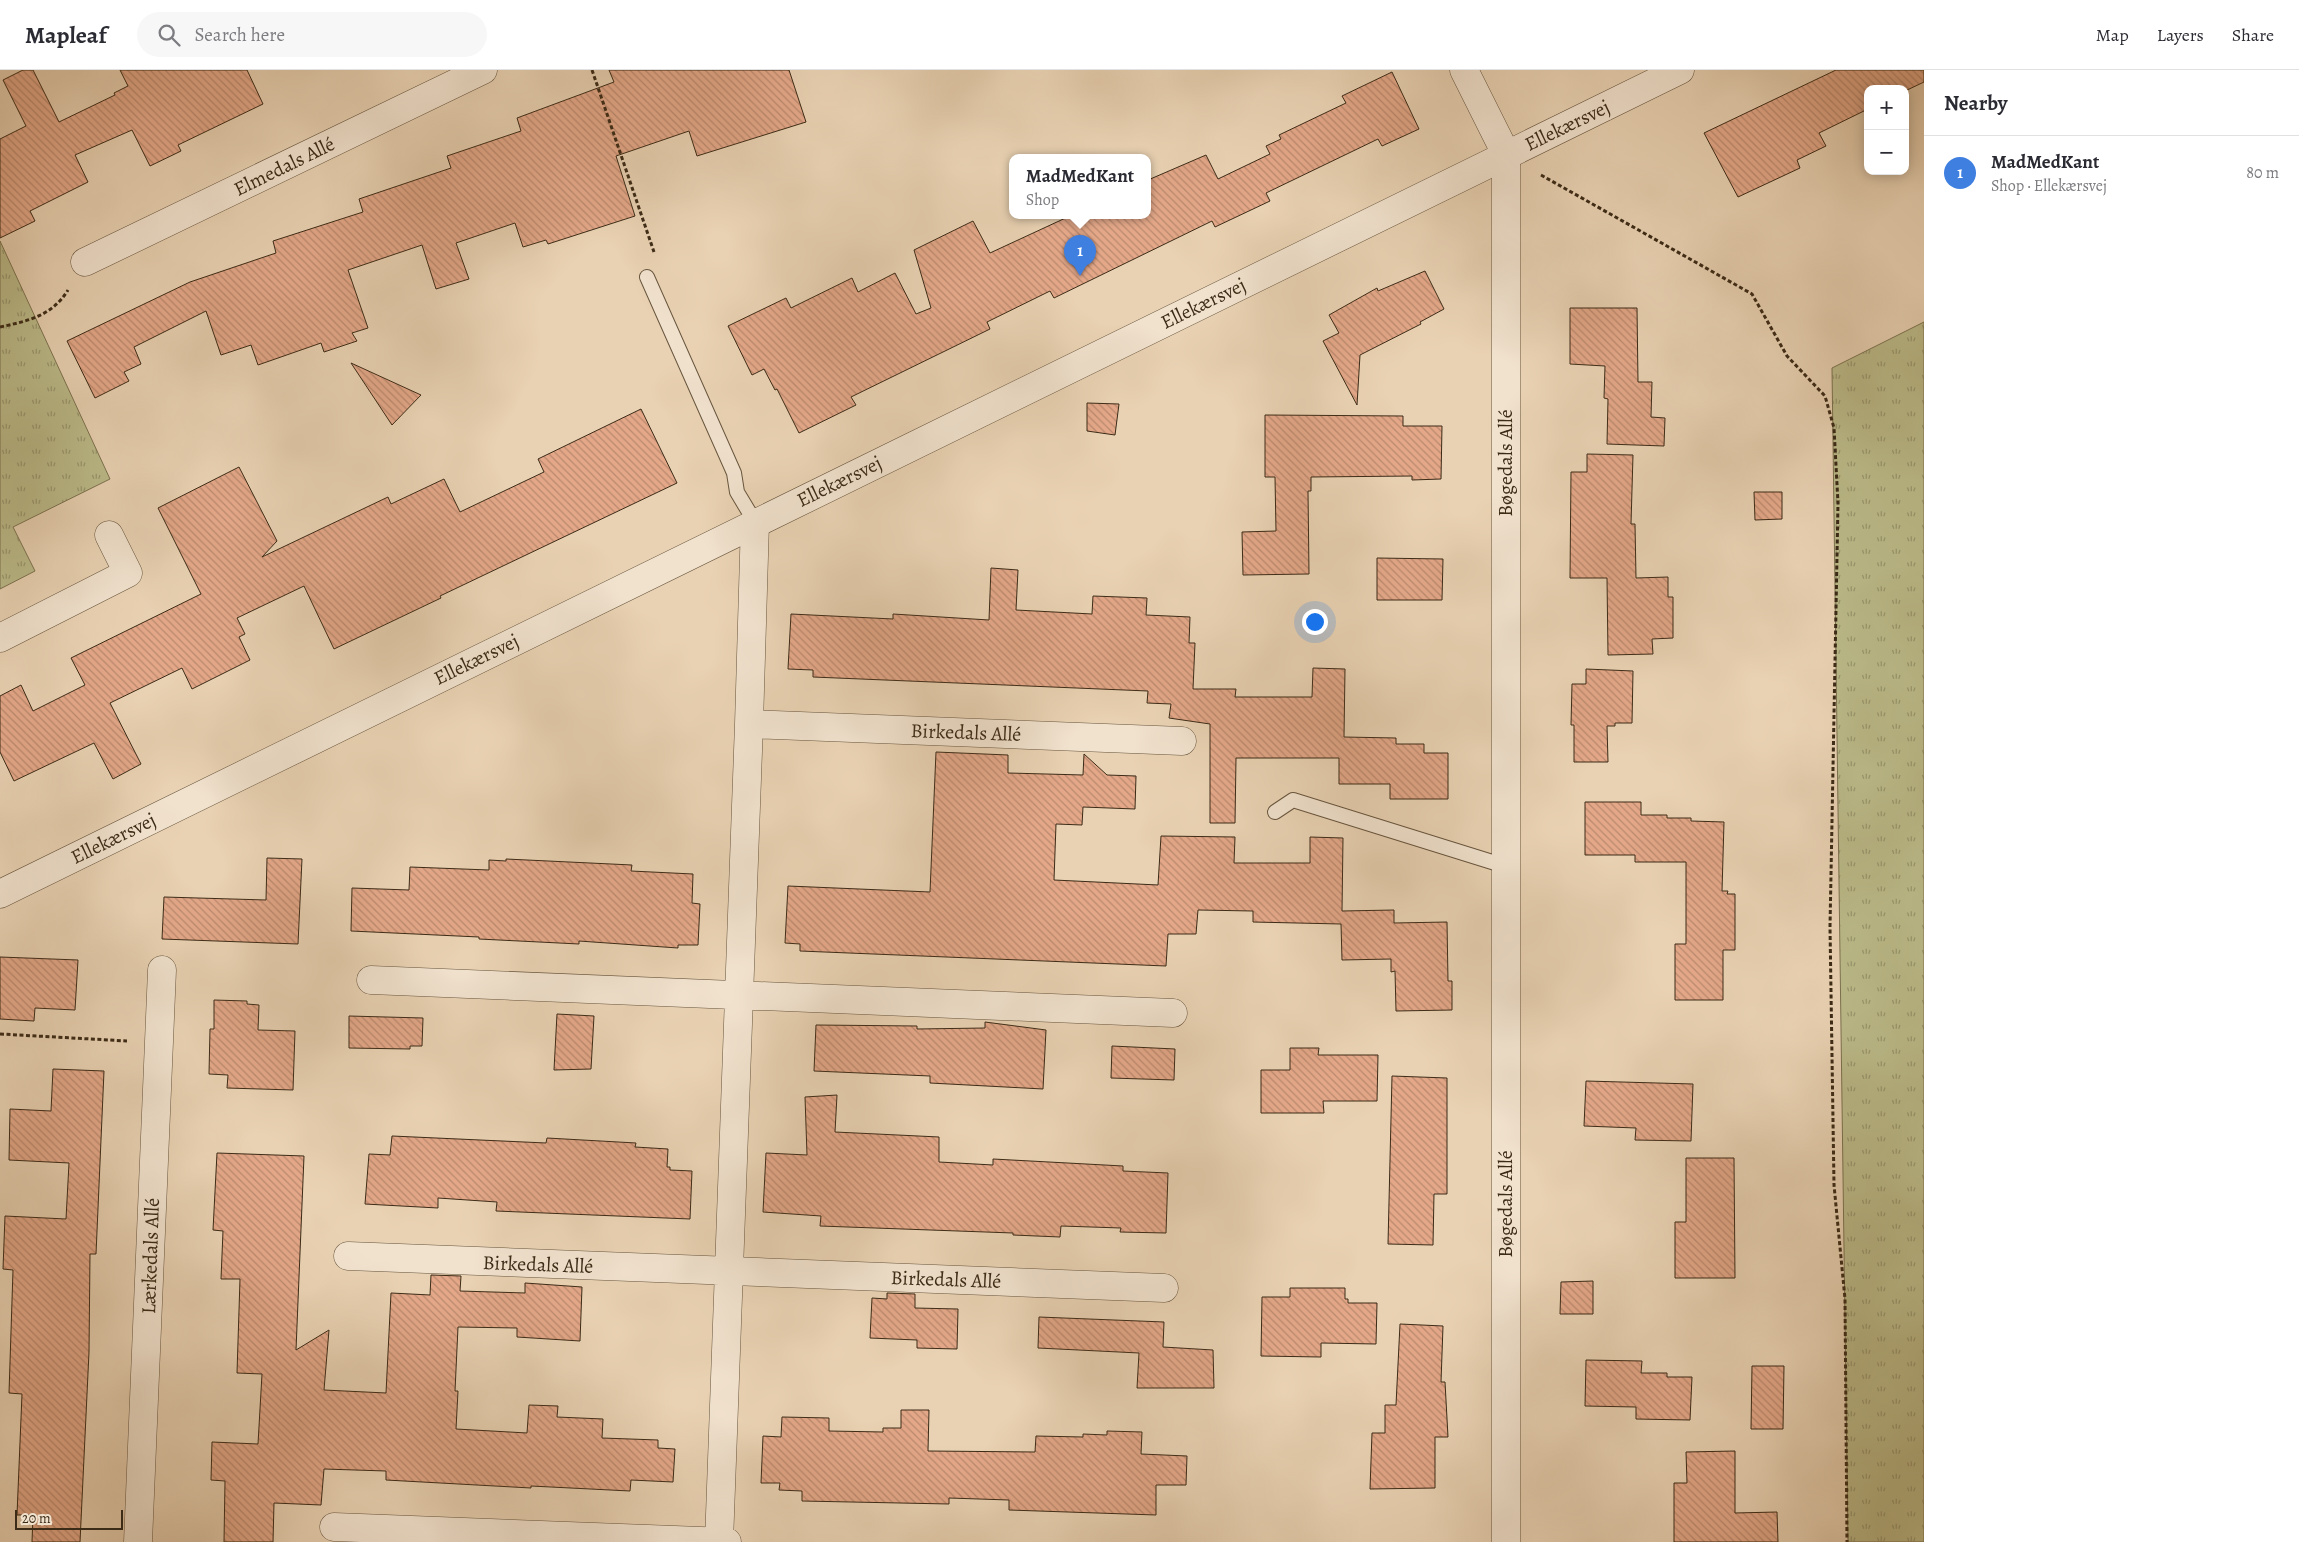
<!DOCTYPE html>
<html lang="en">
<head>
<meta charset="utf-8">
<style>
  :root { --surface:#fff; --page:#f7f7f7; --text:#2b2b33; --muted:#7c7c81; --line:#e1e1e2; --accent:#8f2418 }
  body { margin:0; font-family:Alegreya,serif; background:var(--page); color:var(--text) }
  .controls { position:absolute; right:15px; top:15px; display:grid; overflow:hidden; border-radius:10px; box-shadow:0 2px 12px #0003 }
  .controls button { width:45px; height:45px; display:grid; place-items:center; padding:0; border:0; border-bottom:1px solid var(--line); background:var(--surface); color:var(--text); font:25px sans-serif }
  .scale { position:absolute; left:15px; bottom:12px; width:108px; box-sizing:border-box; padding-left:5px; border:2px solid #3c2b17; border-top:0; font-size:14px; line-height:18px; white-space:nowrap; color:#3c2b17; -webkit-text-stroke:4px #f1e2ce; paint-order:stroke }
  .you { position:absolute; left:1314px; top:551px; width:18px; height:18px; margin:-12px; border:4px solid #fff; border-radius:50%; background:#1a73e8; box-shadow:0 0 0 8px #1a73e833 }
  .badge { display:grid; place-items:center; width:32px; height:32px; border-radius:50%; background:var(--accent); color:#fff; font-size:16px; font-weight:700 }
  .pin { position:absolute; translate:-50% -41px; filter:drop-shadow(0 1px 2px #0008) }
  .pin::after { content:''; position:absolute; top:26px; width:18px; height:15px; background:inherit; clip-path:polygon(0 0,100% 0,50% 100%) }
  .popup { position:absolute; left:1009px; top:84px; width:142px; height:65px; box-sizing:border-box; display:grid; place-content:center; border-radius:10px; background:var(--surface); filter:drop-shadow(0 1px 4px #0005); font-size:16px; white-space:nowrap; color:var(--muted) }
  .popup b { font-size:19px; color:var(--text) }
  .popup::after { content:''; position:absolute; left:50%; top:100%; margin-left:-10px; border:10px solid transparent; border-top-color:var(--surface) }
  .list { margin:0; padding:0; list-style:none }
  h2 { display:flex; justify-content:space-between; align-items:center; height:65px; margin:0; padding:0 20px; font-size:21px }
  h2 small { font-size:16px; font-weight:400; color:var(--muted) }
  .list li { display:grid; grid-template-columns:32px 1fr auto; gap:15px; align-items:center; box-sizing:border-box; height:75px; padding:0 20px; border-top:1px solid var(--line) }
  .list b { display:block; font-size:19px; white-space:nowrap }
  .list p { margin:0; font-size:16px; white-space:nowrap; color:var(--muted) }
  .list em { font-size:16px; font-style:normal; color:var(--muted) }
  .icon { flex:none; width:28px; height:28px; fill:none; stroke:currentColor; stroke-width:2; stroke-linecap:round; stroke-linejoin:round }
  .map { position:relative; flex:none; width:1924px; height:1472px; overflow:hidden }
  header { display:flex; align-items:center; gap:30px; box-sizing:border-box; height:70px; padding:0 25px; background:var(--surface); border-bottom:1px solid var(--line) }
  header strong { font-size:24px }
  nav { display:flex; gap:28px; margin-inline-start:auto; font-size:18px }
  .search { width:350px; height:45px; background:var(--page); display:flex; align-items:center; gap:12px; box-sizing:border-box; padding:0 18px; border-radius:28px; color:var(--muted); font-size:19px }
  main { display:flex }
  aside { flex:1; background:var(--surface) }
  .map>svg:first-child { display:block }
  .park { fill:url(#park-tufts); stroke:#7c7250 }
  .building { fill:url(#building-back-hatch); stroke:#3c2b17 }
  .lines { fill:none; stroke-linecap:round; stroke-linejoin:round }
  .service-casing { stroke:#67553e; stroke-width:16 }
  .minor-casing { stroke:#67553e; stroke-width:29 }
  .tertiary-casing { stroke:#67553e; stroke-width:29 }
  .path { stroke:#3c2b17; stroke-width:3; stroke-dasharray:4 2.5; stroke-linecap:butt }
  .service { stroke:#f1e2ce; stroke-width:14 }
  .minor { stroke:#f1e2ce; stroke-width:28 }
  .tertiary { stroke:#f1e2ce; stroke-width:28 }
  .labels { text-anchor:middle; stroke-width:4; stroke-linejoin:round; paint-order:stroke }
  .street-label { font-size:20px; fill:#3c2b17; stroke:#f1e2ce }
</style>
</head>
<body>
<header>
<strong>Mapleaf</strong>
<div class="search"><svg class="icon" aria-label="search" viewBox="0 0 24 24"><circle cx="10" cy="10" r="6"/><path d="M15 15l6 6"/></svg>Search here</div>
<nav><a>Map</a><a>Layers</a><a>Share</a></nav>
</header>
<main>
<div class="map">
<svg width="1924" height="1472" viewBox="0 0 1924 1472">
  <defs>
    <pattern id="park-tufts" width="24" height="20" patternUnits="userSpaceOnUse" patternTransform="scale(1.25)"><rect width="24" height="20" fill="#bbba89"/><path d="M3 7l-1-3M5 7V3M7 7l1-3M15 17l-1-3M17 17v-4M19 17l1-3" fill="none" stroke="#99976f"/></pattern>
    <pattern id="building-back-hatch" width="6" height="6" patternUnits="userSpaceOnUse" patternTransform="scale(1.25)"><rect width="6" height="6" fill="#e4a889"/><path d="M-1 5l2 2M0 0l6 6M5-1l2 2" fill="none" stroke="#ba896f"/></pattern>
  </defs>
  <rect width="100%" height="100%" fill="#e9d2b3"/>
  <filter id="stains"><feTurbulence type="fractalNoise" baseFrequency=".004" numOctaves="4"/><feColorMatrix values="0 0 0 0 .2 0 0 0 0 .09 0 0 0 0 .02 0 0 0 .5 -.17"/></filter>
  <radialGradient id="worn" r=".72"><stop offset=".6" stop-color="#630" stop-opacity="0"/><stop offset="1" stop-color="#630" stop-opacity=".3"/></radialGradient>
  <path class="park" d="M0,171L110,409L13,457L35,501L0,519Z
    M1924,252V1472H1848L1832,298Z"/>
  <path class="building" d="M23,0H33L59,52L115,25L114,23L128,16L120,0H247L263,34L178,75L181,81L150,96L132,60L75,85L88,112L30,141L35,151L0,168V69L26,56L3,10Z
    M609,0H789L806,52L697,86L689,61L616,86L635,146L548,174L546,170L523,177L515,153L456,173L469,209L436,219L422,175L348,200L368,258L352,263L357,271L324,282L321,273L258,295L251,275L221,285L206,241L134,277L141,294L124,302L129,311L95,328L67,271L190,212L276,183L273,171L363,142L359,129L451,98L447,86L521,61L517,48L614,12Z
    M1836,0H1924V12L1905,21V19H1868V39L1819,63L1826,76L1797,90L1800,98L1738,127L1704,63Z
    M1392,2L1419,59L1382,76L1378,69L1266,123L1270,131L1215,157L1212,151L1054,228L1050,221L987,252L990,259L851,327L856,335L799,363L777,319L775,320L764,299L752,305L728,256L786,228L791,238L852,208L858,222L895,203L916,244L931,238L914,180L973,151L990,183L1072,145H1148V110L1206,85L1218,109L1270,84L1266,76L1281,69L1279,65L1346,33L1342,26Z
    M1425,201L1444,239L1420,252L1421,254L1360,285L1357,335L1323,271L1339,263L1329,245L1377,218L1378,221Z
    M1570,238H1637L1638,312H1652L1651,347L1665,348L1664,376L1607,374L1608,329L1604,328L1605,296L1570,294Z
    M351,293L421,325L392,355Z
    M1087,333L1119,334L1115,365L1087,361Z
    M641,339L677,413L440,526L441,528L334,579L304,516L237,548L245,564L239,567L250,590L192,619L182,598L110,633L141,694L113,709L94,673L14,711L0,682V626L21,615L33,641L85,615L71,588L201,524L158,438L239,397L277,471L262,487L388,427L391,434L444,409L460,442L544,402L538,389Z
    M1265,345L1403,346V356H1442L1441,409L1412,410V406L1311,407V421H1308L1309,504L1243,505L1242,462L1276,461L1275,407H1265Z
    M1587,384L1633,385L1631,454H1635L1636,508L1668,507V527H1673V568L1652,569L1653,584L1608,585L1607,508H1570L1571,402H1587Z
    M1754,422H1782V449L1755,450Z
    M1377,488L1443,489L1442,530H1377Z
    M991,498L1018,500L1016,540L1092,544L1093,526L1147,528L1146,545L1190,547L1189,573H1195L1193,619H1236L1235,627H1312L1313,598L1345,599L1344,667L1396,668V674H1424V683H1448V729H1390V714H1339V688H1236L1235,753H1210V654L1169,648L1171,634L1147,633L1148,621L813,607V600L788,599L791,544L893,549V544L989,550Z
    M1586,599L1633,601L1632,653H1615V656H1607L1608,692H1574V655H1571L1572,614H1586Z
    M936,682L1008,685V703L1083,705L1084,684L1107,705L1136,706L1135,739L1083,737L1082,755L1056,754L1054,810L1158,815L1161,766L1235,767L1234,793H1310V767L1343,768L1342,841L1394,840V853L1447,852L1448,911H1452V940L1396,941L1395,901L1391,902V889L1342,890L1341,854L1253,852V841L1198,840L1196,864H1168L1166,896L800,881V874L785,873L788,816L930,822Z
    M1585,732H1641V745H1667V748H1691V751L1724,752L1722,821H1728L1727,824H1735V880H1723V930H1675V874H1686V792H1635V785H1585Z
    M267,788L302,789L298,874L162,869L164,827L266,830Z
    M506,789L632,795L631,801L693,804L692,833L700,834L698,875H678V878L579,871V874L479,869V867L351,861L352,818L409,820L410,797L489,800V790L506,791Z
    M0,887L78,890L75,940L35,938L34,951L0,949Z
    M214,930L247,931V934L259,935L258,960L295,961L293,1020L227,1018L228,1005L209,1004L210,959H214Z
    M557,944L594,946L591,999L554,1000Z
    M349,946L423,948L422,976H410V979L349,978Z
    M985,952L1046,960L1043,1019L930,1013V1006L814,1001L816,955L917,956V959L985,958Z
    M1112,976L1175,979L1174,1010L1111,1008Z
    M1290,978H1319L1318,985H1378L1377,1031H1323L1324,1043H1261V1000H1290Z
    M53,999L104,1001L96,1184H90L89,1282L80,1472H32L33,1445H17L22,1324L9,1323L13,1200L3,1199L5,1146L66,1149L69,1093L9,1090L10,1039L51,1041Z
    M1392,1006L1447,1008V1124H1434L1433,1175L1388,1174Z
    M1586,1011L1693,1014L1691,1071L1635,1070L1636,1058L1584,1056Z
    M837,1025L835,1062L939,1067V1092L993,1095V1089L1123,1096V1101L1168,1103L1166,1163L1120,1162L1121,1158L1061,1156L1060,1167L1013,1165V1163L820,1156L821,1146L763,1142L766,1083L807,1085L805,1027Z
    M392,1066L546,1073L547,1068L636,1073L635,1077L668,1079L667,1097H670V1100L692,1101L690,1149L496,1141L497,1132L438,1128V1138L365,1134L369,1084L390,1085Z
    M217,1083L304,1086L296,1280L329,1260L324,1320L386,1323L391,1223L430,1225L431,1205L461,1206L460,1221L525,1223V1213L582,1217L580,1271L517,1267V1258L458,1257L455,1321H458L456,1359L527,1363L529,1335L558,1336L557,1347L603,1349L602,1368L658,1370V1378L675,1379L673,1412L631,1410L630,1421L531,1416V1418L386,1410V1401L324,1399L321,1435L274,1433L273,1472H224L225,1411L211,1410L212,1372L258,1374L262,1304L237,1303L240,1209H221L223,1161L213,1160Z
    M1686,1088H1734L1735,1208H1675V1152H1686Z
    M1593,1211V1244H1560L1561,1212Z
    M1290,1218H1345V1229H1348V1233H1377L1376,1274L1321,1273V1287L1261,1286L1262,1227H1290Z
    M887,1223L915,1224V1238L958,1239L957,1279L917,1278V1270L870,1268L872,1228L887,1229Z
    M1039,1247L1164,1252L1163,1277L1213,1280L1214,1318H1137L1139,1283L1038,1278Z
    M1400,1254L1443,1256L1441,1312H1445L1448,1367H1435V1418L1370,1419L1372,1363H1385V1335H1396Z
    M1586,1290L1642,1291L1641,1303H1667V1307H1692L1690,1350L1636,1349V1337L1585,1336Z
    M1752,1296H1784L1783,1359H1751Z
    M901,1340H929L928,1381L1035,1382L1036,1366L1083,1367V1364L1107,1365V1361L1142,1362L1141,1384L1187,1386L1186,1415H1156V1445L1009,1440V1430L949,1428V1434L802,1431V1421L779,1420L780,1413H761L763,1366L781,1367L782,1347L829,1348V1361L883,1362V1358H901Z
    M1735,1381V1443L1777,1442L1778,1472H1674V1413H1687L1686,1382Z"/>
  <g class="lines">
    <g class="service-casing">
      <path id="service" d="M647,207L734,403L737,422L755,452
        M1275,742L1293,730L1505,796"/>
    </g>
    <g class="minor-casing">
      <path id="minor" d="M1464,0L1506,84V1472
        M85,192L483,0
        M0,568L128,503L109,465
        M749,654L1182,671
        M371,910L1173,943
        M348,1186L1164,1218
        M334,1457L727,1472
        M138,1472L162,900
        M719,1472L749,654L755,452"/>
    </g>
    <g class="tertiary-casing">
      <path id="tertiary" d="M0,824L1680,0"/>
    </g>
    <path class="path" d="M592,0L654,182
      M1541,105L1752,224L1787,286L1825,326L1834,358L1838,433L1830,857L1834,1115L1845,1229L1847,1472
      M0,257C28,251 52,246 68,220
      M0,964L127,971"/>
    <use href="#service" class="service"/>
    <use href="#minor" class="minor"/>
    <use href="#tertiary" class="tertiary"/>
  </g>
  <g class="labels">
    <g class="street-label">
      <text transform="translate(1567 55) rotate(-26)" y="7">Ellekærsvej</text>
      <text transform="translate(284 96) rotate(-26)" y="7">Elmedals Allé</text>
      <text transform="translate(1203 233) rotate(-26)" y="7">Ellekærsvej</text>
      <text transform="translate(1505 393) rotate(-90)" y="7">Bøgedals Allé</text>
      <text transform="translate(839 411) rotate(-26)" y="7">Ellekærsvej</text>
      <text transform="translate(476 589) rotate(-26)" y="7">Ellekærsvej</text>
      <text transform="translate(966 662) rotate(2)" y="7">Birkedals Allé</text>
      <text transform="translate(113 768) rotate(-26)" y="7">Ellekærsvej</text>
      <text transform="translate(1505 1134) rotate(-90)" y="7">Bøgedals Allé</text>
      <text transform="translate(150 1186) rotate(-88)" y="7">Lærkedals Allé</text>
      <text transform="translate(538 1194) rotate(2)" y="7">Birkedals Allé</text>
      <text transform="translate(946 1209) rotate(2)" y="7">Birkedals Allé</text>
    </g>
  </g>
  <rect width="100%" height="100%" filter="url(#stains)"/>
  <rect width="100%" height="100%" fill="url(#worn)"/>
</svg>
<div class="controls">
<button>+</button>
<button>−</button>
</div>
<div class="scale">20 m</div>
<div class="you"></div>
<div class="pin badge" style="left:1080px;top:206px;background:#3f7fe0">1</div>
<div class="popup"><b>MadMedKant</b>Shop</div>
</div>
<aside>
<h2>Nearby<small></small></h2>
<ul class="list">
<li><span class="badge" style="background:#3f7fe0">1</span><div><b>MadMedKant</b><p>Shop · Ellekærsvej</p></div><em>80 m</em></li>
</ul>
</aside>
</main>
</body>
</html>
